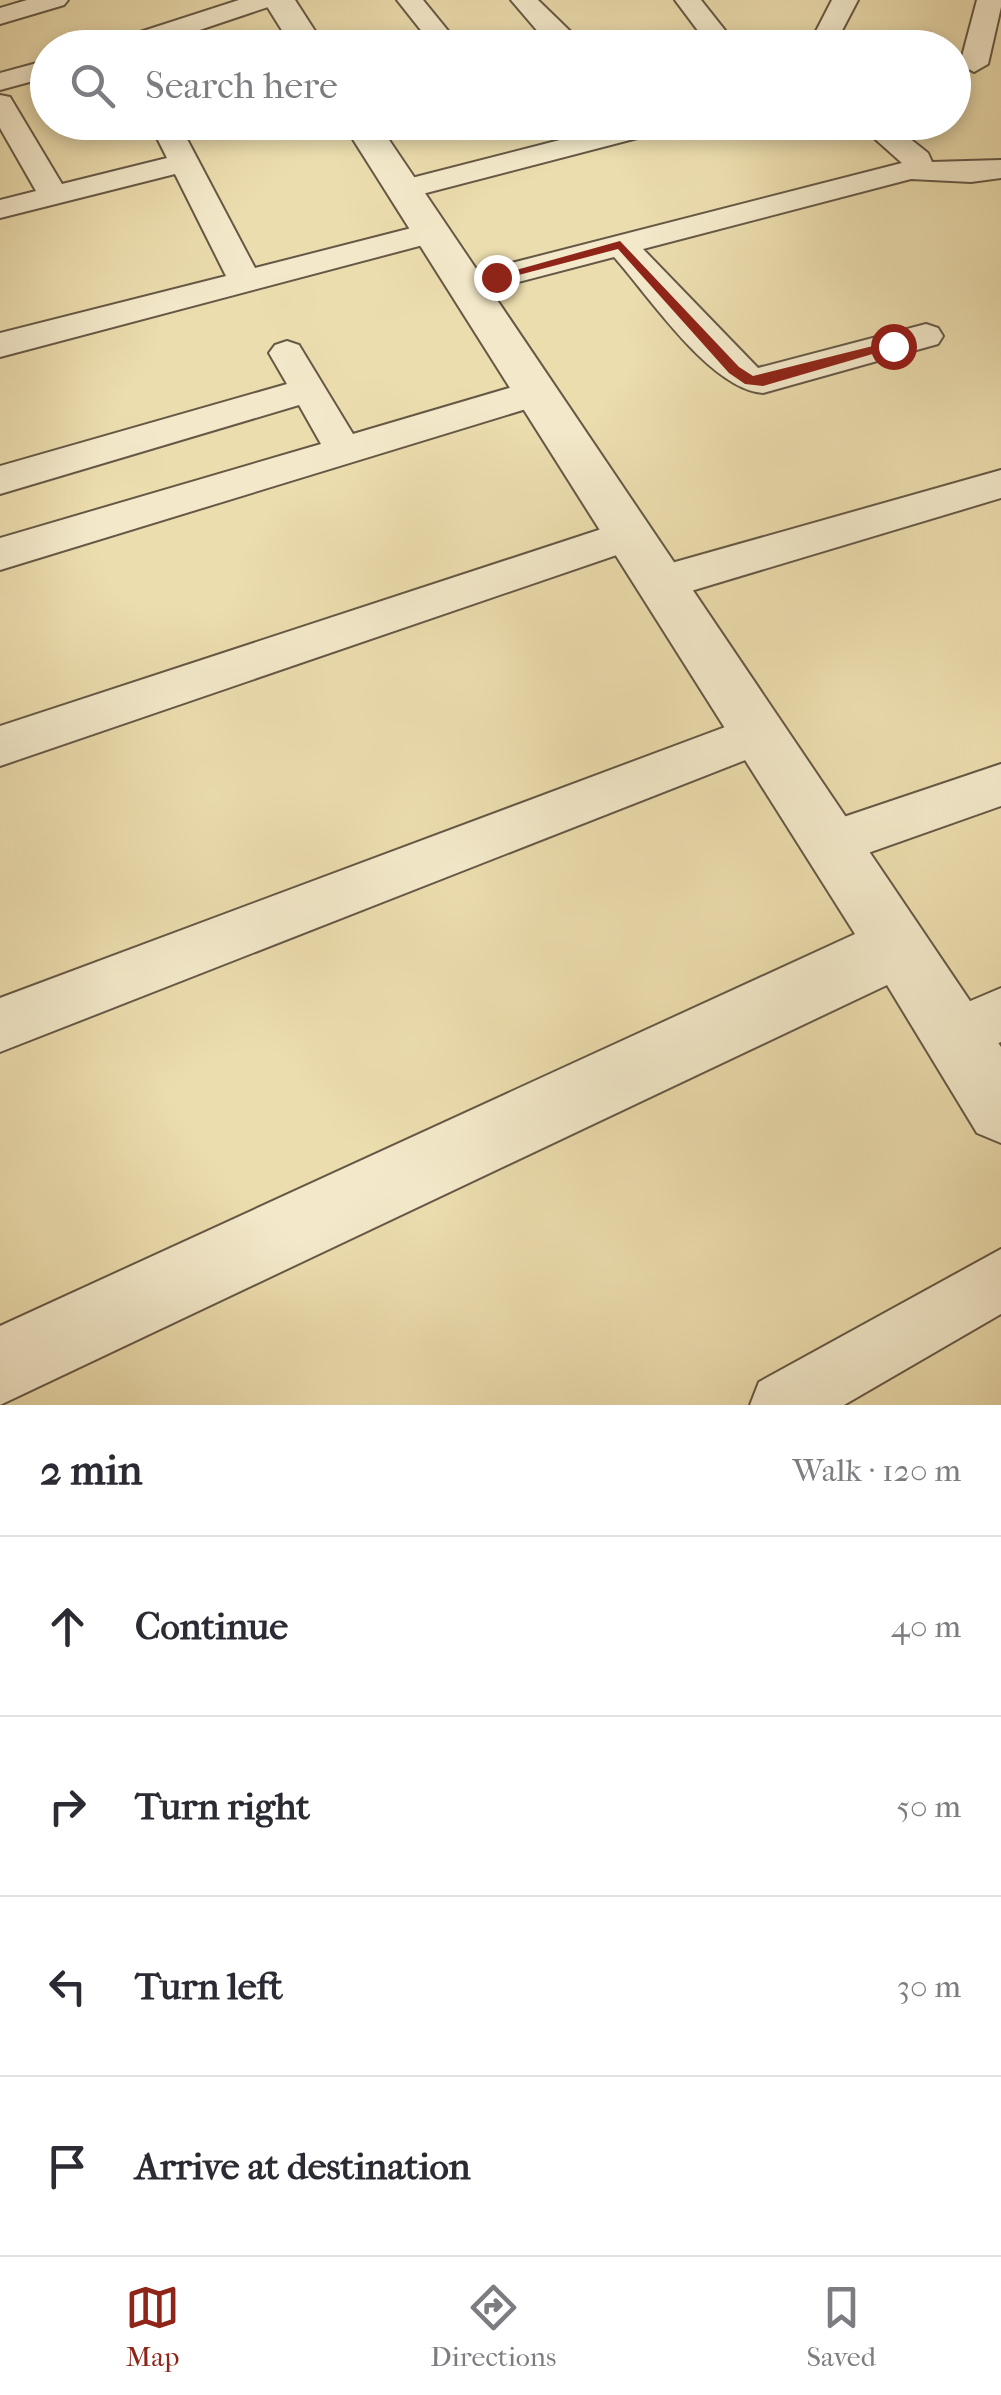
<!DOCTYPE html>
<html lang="en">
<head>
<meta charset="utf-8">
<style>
  :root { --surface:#fff; --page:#f2f2f3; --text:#2b2b33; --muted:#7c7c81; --line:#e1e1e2; --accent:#8f2418 }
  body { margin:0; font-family:"IM FELL French Canon",serif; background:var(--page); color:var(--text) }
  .stop { position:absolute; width:30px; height:30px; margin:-22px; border:8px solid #8f2418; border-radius:50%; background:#fff }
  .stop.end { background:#8f2418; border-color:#fff; box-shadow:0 2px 10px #0008 }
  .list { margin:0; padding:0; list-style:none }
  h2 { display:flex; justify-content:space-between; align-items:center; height:130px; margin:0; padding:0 40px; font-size:42px }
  h2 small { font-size:32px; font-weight:400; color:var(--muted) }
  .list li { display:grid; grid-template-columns:65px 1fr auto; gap:30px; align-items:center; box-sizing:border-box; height:180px; padding:0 40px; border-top:2px solid var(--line) }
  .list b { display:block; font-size:38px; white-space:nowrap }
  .list em { font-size:32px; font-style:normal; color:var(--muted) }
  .icon { flex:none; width:55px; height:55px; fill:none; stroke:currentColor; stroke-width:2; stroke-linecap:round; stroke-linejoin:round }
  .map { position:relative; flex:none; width:1001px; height:1405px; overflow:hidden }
  .search { position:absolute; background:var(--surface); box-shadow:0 5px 15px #0003; left:30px; right:30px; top:30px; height:110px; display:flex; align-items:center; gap:25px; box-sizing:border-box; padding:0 35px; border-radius:55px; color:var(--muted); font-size:38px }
  .sheet { height:850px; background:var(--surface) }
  nav { display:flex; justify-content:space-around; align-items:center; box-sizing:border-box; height:140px; border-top:2px solid var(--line); background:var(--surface); font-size:28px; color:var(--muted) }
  nav a { display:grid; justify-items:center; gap:5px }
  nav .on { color:var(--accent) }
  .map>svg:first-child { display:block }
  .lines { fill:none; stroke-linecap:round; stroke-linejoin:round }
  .minor-casing { stroke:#665846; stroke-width:4 }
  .tertiary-casing { stroke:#665846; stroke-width:4 }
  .minor { fill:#f3e9ca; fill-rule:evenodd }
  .tertiary { fill:#f3e9ca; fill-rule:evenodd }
  .route { fill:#8f2418 }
</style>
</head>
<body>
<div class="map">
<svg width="1001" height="1405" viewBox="0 0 1001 1405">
  <rect width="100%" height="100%" fill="#ecddae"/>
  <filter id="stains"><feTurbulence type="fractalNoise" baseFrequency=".002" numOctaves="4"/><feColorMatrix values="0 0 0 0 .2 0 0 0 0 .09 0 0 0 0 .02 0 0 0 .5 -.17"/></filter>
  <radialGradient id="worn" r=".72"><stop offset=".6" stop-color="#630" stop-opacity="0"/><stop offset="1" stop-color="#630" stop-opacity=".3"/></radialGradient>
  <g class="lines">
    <g class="minor-casing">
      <path id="minor" d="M27,0H68L64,5L0,24V8Z
        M239,0H278L274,5L146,48H105L109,42Z
        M397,0H423L462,48H435Z
        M511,0H538L574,35L578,48H552Z
        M675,0H701L739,48H711Z
        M832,0H858L835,44L799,48L815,33Z
        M977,0H1001V7L988,64L974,72L960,64Z
        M48,60V77L0,90V73Z
        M0,95L10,97L62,184L167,158L149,122H178L255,268L431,223L447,233L442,240L0,357V333L226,276L175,174L0,218V200L36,191L0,128Z
        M630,122H680L676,128L403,199L388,190L392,183Z
        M856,122H889L928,153L932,162L1001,160V178L971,182L911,179L643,249L758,368L926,324L938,328L943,336L938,344L763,393C710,389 649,296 614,257L465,296L453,292L448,285L453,278L902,163Z
        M287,341L299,345L353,434L536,380L549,384L554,393L549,402L0,570V538L321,444L299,405L0,494V466L287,384L269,353L275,345Z
        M1001,470V498L661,600L646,595L640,583L646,571L661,566Z
        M629,520L643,524L649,535L643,546L0,766V726Z
        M760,714L776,720L783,734L776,748L0,1052V998Z
        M1001,764V806L831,866L814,859L807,843L814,827Z
        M1001,988V1042L954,1062L935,1054L927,1035L935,1016Z
        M1001,1249V1314L844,1405H750L759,1382Z"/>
    </g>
    <g class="tertiary-casing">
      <path id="tertiary" d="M263,0H295L326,48H293Z
        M342,122H377L1001,1047V1143L977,1133L887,985L0,1405V1326L855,934Z"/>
    </g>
    <use href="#minor" class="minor"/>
    <use href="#tertiary" class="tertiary"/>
  </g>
  <path class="route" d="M620,241L739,367L753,376L893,341L900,346L763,386L745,384L729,373L618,249L496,281L491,277Z"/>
  <rect width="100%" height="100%" filter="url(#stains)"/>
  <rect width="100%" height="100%" fill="url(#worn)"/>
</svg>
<div class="stop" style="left:893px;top:346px"></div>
<div class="stop end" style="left:496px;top:277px"></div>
<div class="search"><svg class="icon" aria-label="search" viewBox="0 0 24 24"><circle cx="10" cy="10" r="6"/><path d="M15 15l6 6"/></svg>Search here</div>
</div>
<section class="sheet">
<h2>2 min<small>Walk · 120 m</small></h2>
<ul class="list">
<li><svg class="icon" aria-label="ahead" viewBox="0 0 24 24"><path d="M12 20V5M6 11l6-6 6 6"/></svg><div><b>Continue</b></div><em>40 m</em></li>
<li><svg class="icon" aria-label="right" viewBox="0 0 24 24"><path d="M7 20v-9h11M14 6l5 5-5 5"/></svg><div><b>Turn right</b></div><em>50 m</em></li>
<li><svg class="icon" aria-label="left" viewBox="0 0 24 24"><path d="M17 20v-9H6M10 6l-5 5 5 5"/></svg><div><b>Turn left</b></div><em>30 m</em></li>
<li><svg class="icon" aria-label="arrive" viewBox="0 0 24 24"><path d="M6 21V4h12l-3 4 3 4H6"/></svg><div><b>Arrive at destination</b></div></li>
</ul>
</section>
<nav>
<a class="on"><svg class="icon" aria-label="map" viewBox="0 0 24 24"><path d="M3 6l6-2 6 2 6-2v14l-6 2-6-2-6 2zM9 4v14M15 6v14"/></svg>Map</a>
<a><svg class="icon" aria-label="directions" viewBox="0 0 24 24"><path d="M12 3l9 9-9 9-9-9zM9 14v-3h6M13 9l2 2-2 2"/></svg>Directions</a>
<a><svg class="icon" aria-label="saved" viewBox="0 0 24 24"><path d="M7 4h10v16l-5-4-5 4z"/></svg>Saved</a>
</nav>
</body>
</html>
